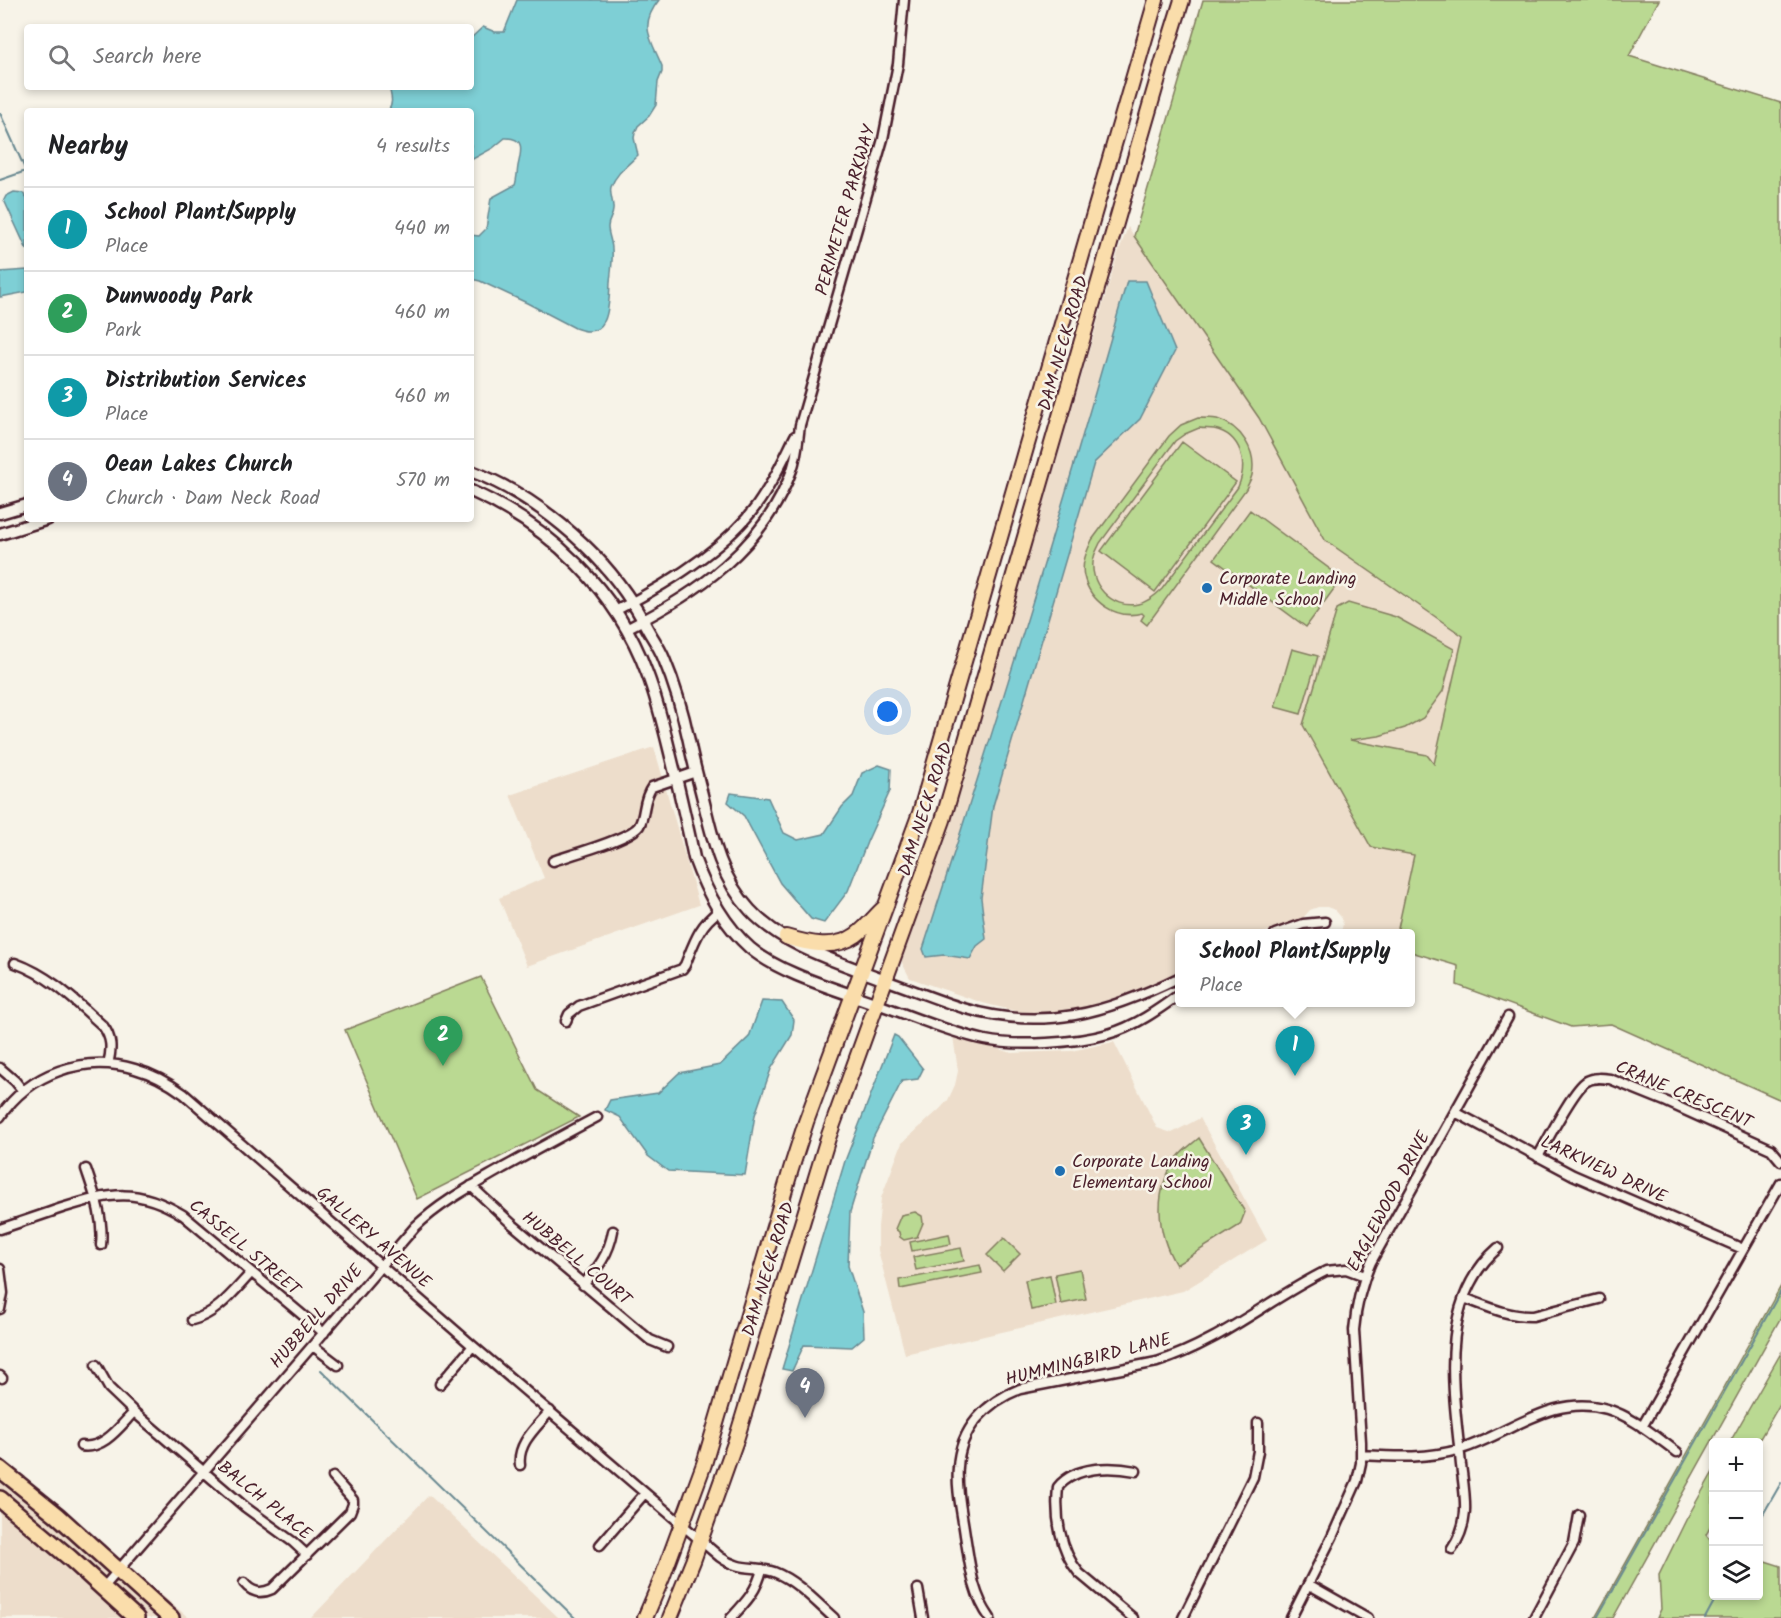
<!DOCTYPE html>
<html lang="en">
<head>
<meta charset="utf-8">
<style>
  :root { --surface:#fff; --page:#f6f6f6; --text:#202124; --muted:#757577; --line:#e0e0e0; --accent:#1f6fb2 }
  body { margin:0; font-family:Kalam,sans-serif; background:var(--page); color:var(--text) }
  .controls { position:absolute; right:18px; bottom:18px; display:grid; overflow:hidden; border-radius:6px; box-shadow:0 3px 9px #0003 }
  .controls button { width:54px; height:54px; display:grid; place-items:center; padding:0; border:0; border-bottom:2px solid var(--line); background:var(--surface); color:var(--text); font:30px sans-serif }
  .you { position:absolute; left:888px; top:712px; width:21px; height:21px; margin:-15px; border:4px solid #fff; border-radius:50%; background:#1a73e8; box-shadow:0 0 0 9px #1a73e833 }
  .badge { display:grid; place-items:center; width:39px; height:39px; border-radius:50%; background:var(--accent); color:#fff; font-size:20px; font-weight:700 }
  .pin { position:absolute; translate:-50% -50px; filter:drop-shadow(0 2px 3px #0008) }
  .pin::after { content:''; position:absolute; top:32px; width:21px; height:18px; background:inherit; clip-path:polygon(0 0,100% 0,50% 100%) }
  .popup { position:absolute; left:1175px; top:929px; width:240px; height:78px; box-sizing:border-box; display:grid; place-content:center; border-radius:6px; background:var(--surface); filter:drop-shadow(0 2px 4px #0005); font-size:20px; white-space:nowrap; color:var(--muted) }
  .popup b { font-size:22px; color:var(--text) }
  .popup::after { content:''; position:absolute; left:50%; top:100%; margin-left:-12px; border:12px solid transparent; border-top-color:var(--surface) }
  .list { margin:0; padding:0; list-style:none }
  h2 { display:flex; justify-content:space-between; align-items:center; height:78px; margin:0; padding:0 24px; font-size:26px }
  h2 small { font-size:20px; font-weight:400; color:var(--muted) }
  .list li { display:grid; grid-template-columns:39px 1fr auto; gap:18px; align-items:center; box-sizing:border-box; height:84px; padding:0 24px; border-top:2px solid var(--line) }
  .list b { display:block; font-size:22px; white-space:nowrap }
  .list p { margin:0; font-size:20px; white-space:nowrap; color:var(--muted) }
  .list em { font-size:20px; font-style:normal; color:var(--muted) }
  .icon { flex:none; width:33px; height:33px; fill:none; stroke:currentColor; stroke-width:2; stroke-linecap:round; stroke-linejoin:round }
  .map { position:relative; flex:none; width:1781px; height:1618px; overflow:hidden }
  .search { position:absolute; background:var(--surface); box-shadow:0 3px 9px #0003; left:24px; top:24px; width:450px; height:66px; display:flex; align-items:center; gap:15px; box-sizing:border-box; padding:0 21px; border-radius:6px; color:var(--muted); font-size:22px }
  .panel { position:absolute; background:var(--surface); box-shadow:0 3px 9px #0003; left:24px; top:108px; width:450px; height:414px; border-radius:6px }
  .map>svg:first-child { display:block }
  .built { fill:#edddcb }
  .green { fill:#bad992; stroke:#827c5e; stroke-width:1.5; fill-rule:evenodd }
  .water { fill:#7ecfd5; stroke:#698991; stroke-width:1.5 }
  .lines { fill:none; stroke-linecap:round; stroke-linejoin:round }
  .stream { stroke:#698991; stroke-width:2 }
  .minor-casing { stroke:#4a1f2b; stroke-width:13 }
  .tertiary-casing { stroke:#4a1f2b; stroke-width:15 }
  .primary-casing { stroke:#4a1f2b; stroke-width:18 }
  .trunk-casing { stroke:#4a1f2b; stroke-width:20 }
  .minor { stroke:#f7f3e8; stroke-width:8 }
  .tertiary { stroke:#f7f3e8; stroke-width:10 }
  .primary { stroke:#faddab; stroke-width:14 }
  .trunk { stroke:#faddab; stroke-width:15 }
  .poi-dot { fill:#1f6fb2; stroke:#f7f3e8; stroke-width:2 }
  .labels { text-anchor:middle; stroke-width:5; stroke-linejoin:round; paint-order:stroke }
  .street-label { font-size:18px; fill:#4a1f2b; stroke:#f7f3e8 }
  .poi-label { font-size:18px; fill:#4a1f2b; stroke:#f7f3e8; text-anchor:start }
</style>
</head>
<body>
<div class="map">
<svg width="1781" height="1618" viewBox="0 0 1781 1618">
  <rect width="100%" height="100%" fill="#f7f3e8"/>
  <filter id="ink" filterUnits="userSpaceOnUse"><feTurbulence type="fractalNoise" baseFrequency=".0167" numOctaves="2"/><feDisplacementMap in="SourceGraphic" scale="12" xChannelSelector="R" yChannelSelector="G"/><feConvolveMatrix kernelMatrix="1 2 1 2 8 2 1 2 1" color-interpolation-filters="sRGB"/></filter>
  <g filter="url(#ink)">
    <path class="built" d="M1128,227L1259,418L1325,540L1463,636L1397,933L1347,934L1341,932L1343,924L1341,917L1335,910L1327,907H1318L1310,910L1301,920L1263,933L1180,934L1179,975L1167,981L1070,1012L1023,1013L983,1003L910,978L902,963L901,956L945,837L1118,253Z
      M654,747L699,905L527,966L499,898L544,878L510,795Z
      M953,1036L1012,1053L1071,1051L1114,1042L1157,1128L1172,1133L1200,1118L1267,1240L1183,1291L905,1354L878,1250V1227L881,1198L902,1143L940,1109L948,1100L955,1085L958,1071Z
      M0,1460L189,1618H0Z
      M429,1495L559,1618H311Z"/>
    <path class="green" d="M1203,0H1659L1629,56L1781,103V1100L1611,1024L1571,1027L1457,985L1458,966L1411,952L1410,934L1397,933L1414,855L1371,847L1303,725L1337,609L1348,603L1396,617L1454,649L1443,691L1423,718L1405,728L1379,736L1350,740L1427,755L1434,764L1463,636L1325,540L1259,418L1134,236Z
      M1198,418C1204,418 1211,418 1217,419C1241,426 1257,451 1252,475C1251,480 1248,484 1246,489L1147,625L1141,620L1144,615L1142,613C1116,620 1090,602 1084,576C1081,563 1087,551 1092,540L1169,436L1181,425ZM1199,428C1204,429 1209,428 1214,429C1242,435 1248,464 1238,487L1162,589C1155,596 1148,602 1138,604C1112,610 1087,583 1094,557C1095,552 1098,548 1100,543L1175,441L1185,434Z
      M1182,442L1236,482L1155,592L1101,551Z
      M1250,510L1342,578L1306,627L1214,559Z
      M1292,649L1318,656L1301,714L1275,707Z
      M481,977L537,1090L579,1117L417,1199L345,1030Z
      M1199,1138L1245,1212L1240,1225L1176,1265C1156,1232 1153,1190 1177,1158C1183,1150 1192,1144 1199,1138Z
      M915,1212L922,1216L923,1223L917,1237L904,1240L900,1237L899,1232L895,1229L901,1215Z
      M949,1234L951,1244L912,1251L910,1242Z
      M1004,1238L1020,1254L1003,1271L987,1255Z
      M961,1248L964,1261L916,1270L913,1257Z
      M980,1265L982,1273L900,1289L899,1280Z
      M1080,1269L1086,1299L1061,1304L1055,1274Z
      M1050,1275L1056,1305L1031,1310L1025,1280Z
      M1781,1286V1317L1613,1618H1595Z
      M1781,1353V1402L1758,1442H1730Z
      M1713,1472V1522L1706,1535L1713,1544L1714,1596H1758L1759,1559L1781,1566V1618H1657L1661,1609L1659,1575L1686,1520Z"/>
    <path class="water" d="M517,0H659C638,26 651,39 662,66V72L658,82L656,105L649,116L638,126L635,133L634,138L638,155C628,165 616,173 611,187C609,194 614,202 613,210C613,216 608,220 608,227C608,234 612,242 612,249C613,260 611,271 610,282C609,305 610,342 575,328L527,303L480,281L471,279V235L479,236L486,229L491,198L515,185C517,179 517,172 518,166C521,152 526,137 505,138L493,148L471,160V111H388C394,103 391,96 389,87H471V38L483,27L495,32H504Z
      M14,192L23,193L27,199V250L4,200L6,196Z
      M27,270V292L0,297V272Z
      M1127,281H1146L1175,351L1140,419L1094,463L993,806L981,898L986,939L977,946L970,959L944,955L926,957L923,949C995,727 1064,505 1127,281Z
      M879,765L891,769L890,791L867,842L848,891L824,923L811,919L780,883L744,816L728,802L731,793L768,798L784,833L798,840L824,834L842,807L853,796L862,773Z
      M762,1001L782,1002L794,1020L792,1035L771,1069L755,1115L745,1175L668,1171L648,1156L620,1117L605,1110L610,1100L658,1093L679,1073L720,1065L749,1037Z
      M894,1035L898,1037L923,1069L918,1079L902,1081L873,1138L850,1212L848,1266L863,1312L864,1337L852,1347L804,1345L792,1371L782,1369L845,1161Z"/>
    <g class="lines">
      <path class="stream" d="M0,113L26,171L0,180
        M321,1370L575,1618
        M1758,1523L1781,1483
        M1597,1618L1781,1291
        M1705,1618L1717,1596"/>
      <g class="minor-casing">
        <path id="minor" d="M615,611C664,586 724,550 757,505C773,483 783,460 795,436
          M626,629C696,594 764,548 792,470C797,456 798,440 800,425L883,139L898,64L904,0
          M553,861C570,855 630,839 639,826C646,814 642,801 652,787L696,772
          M1275,934L1303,924L1325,922
          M15,963C51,976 75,1001 103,1026C112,1038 112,1049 108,1064
          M885,980C911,989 937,1000 963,1008C1044,1032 1107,1013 1180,977
          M877,1004C912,1016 948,1032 985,1040C1018,1047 1076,1043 1108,1034C1134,1027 1158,1010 1180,994
          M566,1021L569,1014L579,1006L682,969L685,965C694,943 699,925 719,911
          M0,1068L15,1081L23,1091
          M1455,1112L1573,1175L1743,1249
          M0,1117C29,1073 84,1054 135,1069C153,1074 169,1083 184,1094L473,1346L720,1557C741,1572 753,1565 774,1572C797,1581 816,1602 834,1618
          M1538,1157C1547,1141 1574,1088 1587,1081C1594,1077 1602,1078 1610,1079L1667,1102L1771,1149L1781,1161
          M86,1169C94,1193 104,1218 101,1245
          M471,1186L512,1224L650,1340L667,1347
          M0,1229C21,1222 42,1215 62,1208C110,1193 138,1187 183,1215L324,1333
          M0,1269L3,1293L0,1309
          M583,1285C598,1268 609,1254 613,1231
          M1464,1298C1486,1306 1509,1317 1533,1316L1599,1299
          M192,1320C217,1314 234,1291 251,1273
          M313,1346L338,1365
          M96,1365L109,1388L134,1412L245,1507L293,1542L307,1555
          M0,1376L2,1378
          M440,1384L473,1346
          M1642,1427L1781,1183
          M81,1446C104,1450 120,1426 134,1412
          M1361,1455C1397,1457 1426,1459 1461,1449C1510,1434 1553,1393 1607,1409C1633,1417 1655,1436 1677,1452
          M520,1465C517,1443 537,1427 550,1411
          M600,1545L645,1493
          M1452,1549C1471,1521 1465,1497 1461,1465C1454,1392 1436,1302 1498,1248
          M244,1583C252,1593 261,1594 272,1589L350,1512L353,1504V1500L333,1477
          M1308,1584L1368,1618
          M103,1588L415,1227C441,1202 472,1186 503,1168C534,1151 565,1134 597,1117
          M918,1589L923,1618
          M731,1618C745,1603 757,1591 762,1569
          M990,1618C972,1593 970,1565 965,1535C962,1513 956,1489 958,1467C960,1429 986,1402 1020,1389L1157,1362C1219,1343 1269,1299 1326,1271L1346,1269L1365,1276
          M1133,1618L1079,1573C1060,1550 1055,1517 1058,1487C1075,1466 1111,1466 1136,1471
          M1183,1618L1253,1477L1258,1451V1423
          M1291,1618L1332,1537L1357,1481L1361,1463V1442L1354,1330C1356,1306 1361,1285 1371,1262L1508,1017
          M1534,1618L1574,1543L1579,1515"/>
      </g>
      <g class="tertiary-casing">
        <path id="tertiary" d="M471,471C534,495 597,547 633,604C640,614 645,625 651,635C656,643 661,651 664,659C675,685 683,713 689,741C693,762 699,782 704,803C713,841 722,880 750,910C784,947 839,962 885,980
          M471,491C550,526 617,591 647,673C659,704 666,737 674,769C681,799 688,828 694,858C706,891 723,924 750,948C780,974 839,990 877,1004
          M0,513L27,505
          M0,534L48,519"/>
      </g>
      <g class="primary-casing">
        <path id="primary" d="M786,937C809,944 835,950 856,935C867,927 875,916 884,908
          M645,1618L662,1578L704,1464L791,1169L806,1122L920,813L1156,0
          M670,1618L693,1561L736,1440L828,1138L943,820L1163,61L1182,0"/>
      </g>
      <g class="trunk-casing">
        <path id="trunk" d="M0,1469L57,1515L171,1618
          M0,1499L70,1558L136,1618"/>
      </g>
      <use href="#minor" class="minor"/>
      <use href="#tertiary" class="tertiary"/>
      <use href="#primary" class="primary"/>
      <use href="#trunk" class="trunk"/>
    </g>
  </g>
  <g class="poi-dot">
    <circle cx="1207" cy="588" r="6"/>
    <circle cx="1060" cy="1171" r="6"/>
  </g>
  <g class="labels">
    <g class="street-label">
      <text transform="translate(845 210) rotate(-74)" y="6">PERIMETER PARKWAY</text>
      <text transform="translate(1063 343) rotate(-74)" y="6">DAM NECK ROAD</text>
      <text transform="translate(925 809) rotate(-72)" y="6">DAM NECK ROAD</text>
      <text transform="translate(1684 1094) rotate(23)" y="6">CRANE CRESCENT</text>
      <text transform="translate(1604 1169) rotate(25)" y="6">LARKVIEW DRIVE</text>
      <text transform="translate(1388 1201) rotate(-62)" y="6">EAGLEWOOD DRIVE</text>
      <text transform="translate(374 1237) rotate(41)" y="6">GALLERY AVENUE</text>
      <text transform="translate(245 1247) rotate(40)" y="6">CASSELL STREET</text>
      <text transform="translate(577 1258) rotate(40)" y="6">HUBBELL COURT</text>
      <text transform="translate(768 1269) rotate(-73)" y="6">DAM NECK ROAD</text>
      <text transform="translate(316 1316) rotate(-49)" y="6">HUBBELL DRIVE</text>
      <text transform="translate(1088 1359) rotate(-14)" y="6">HUMMINGBIRD LANE</text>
      <text transform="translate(265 1500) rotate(39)" y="6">BALCH PLACE</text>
    </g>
    <g class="poi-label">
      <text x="1219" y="584">Corporate Landing<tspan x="1219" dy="21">Middle School</tspan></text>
      <text x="1072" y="1167">Corporate Landing<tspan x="1072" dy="21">Elementary School</tspan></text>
    </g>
  </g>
</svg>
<div class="controls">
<button>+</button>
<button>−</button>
<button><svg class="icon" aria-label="layers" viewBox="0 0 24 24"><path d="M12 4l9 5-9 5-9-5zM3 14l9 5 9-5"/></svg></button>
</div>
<div class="you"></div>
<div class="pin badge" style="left:1295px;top:1076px;background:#0f9aa8">1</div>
<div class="popup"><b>School Plant/Supply</b>Place</div>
<div class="pin badge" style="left:443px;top:1066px;background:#2e9e5b">2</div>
<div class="pin badge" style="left:1246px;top:1155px;background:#0f9aa8">3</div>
<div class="pin badge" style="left:805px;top:1418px;background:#6b7280">4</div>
<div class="search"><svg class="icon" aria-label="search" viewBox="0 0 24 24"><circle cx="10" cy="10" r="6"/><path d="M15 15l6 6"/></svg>Search here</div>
<section class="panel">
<h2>Nearby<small>4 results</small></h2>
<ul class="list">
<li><span class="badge" style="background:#0f9aa8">1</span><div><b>School Plant/Supply</b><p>Place</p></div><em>440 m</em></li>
<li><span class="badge" style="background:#2e9e5b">2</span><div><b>Dunwoody Park</b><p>Park</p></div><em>460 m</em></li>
<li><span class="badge" style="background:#0f9aa8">3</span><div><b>Distribution Services</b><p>Place</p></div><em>460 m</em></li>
<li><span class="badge" style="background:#6b7280">4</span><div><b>Oean Lakes Church</b><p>Church · Dam Neck Road</p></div><em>570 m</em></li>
</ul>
</section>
</div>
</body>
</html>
